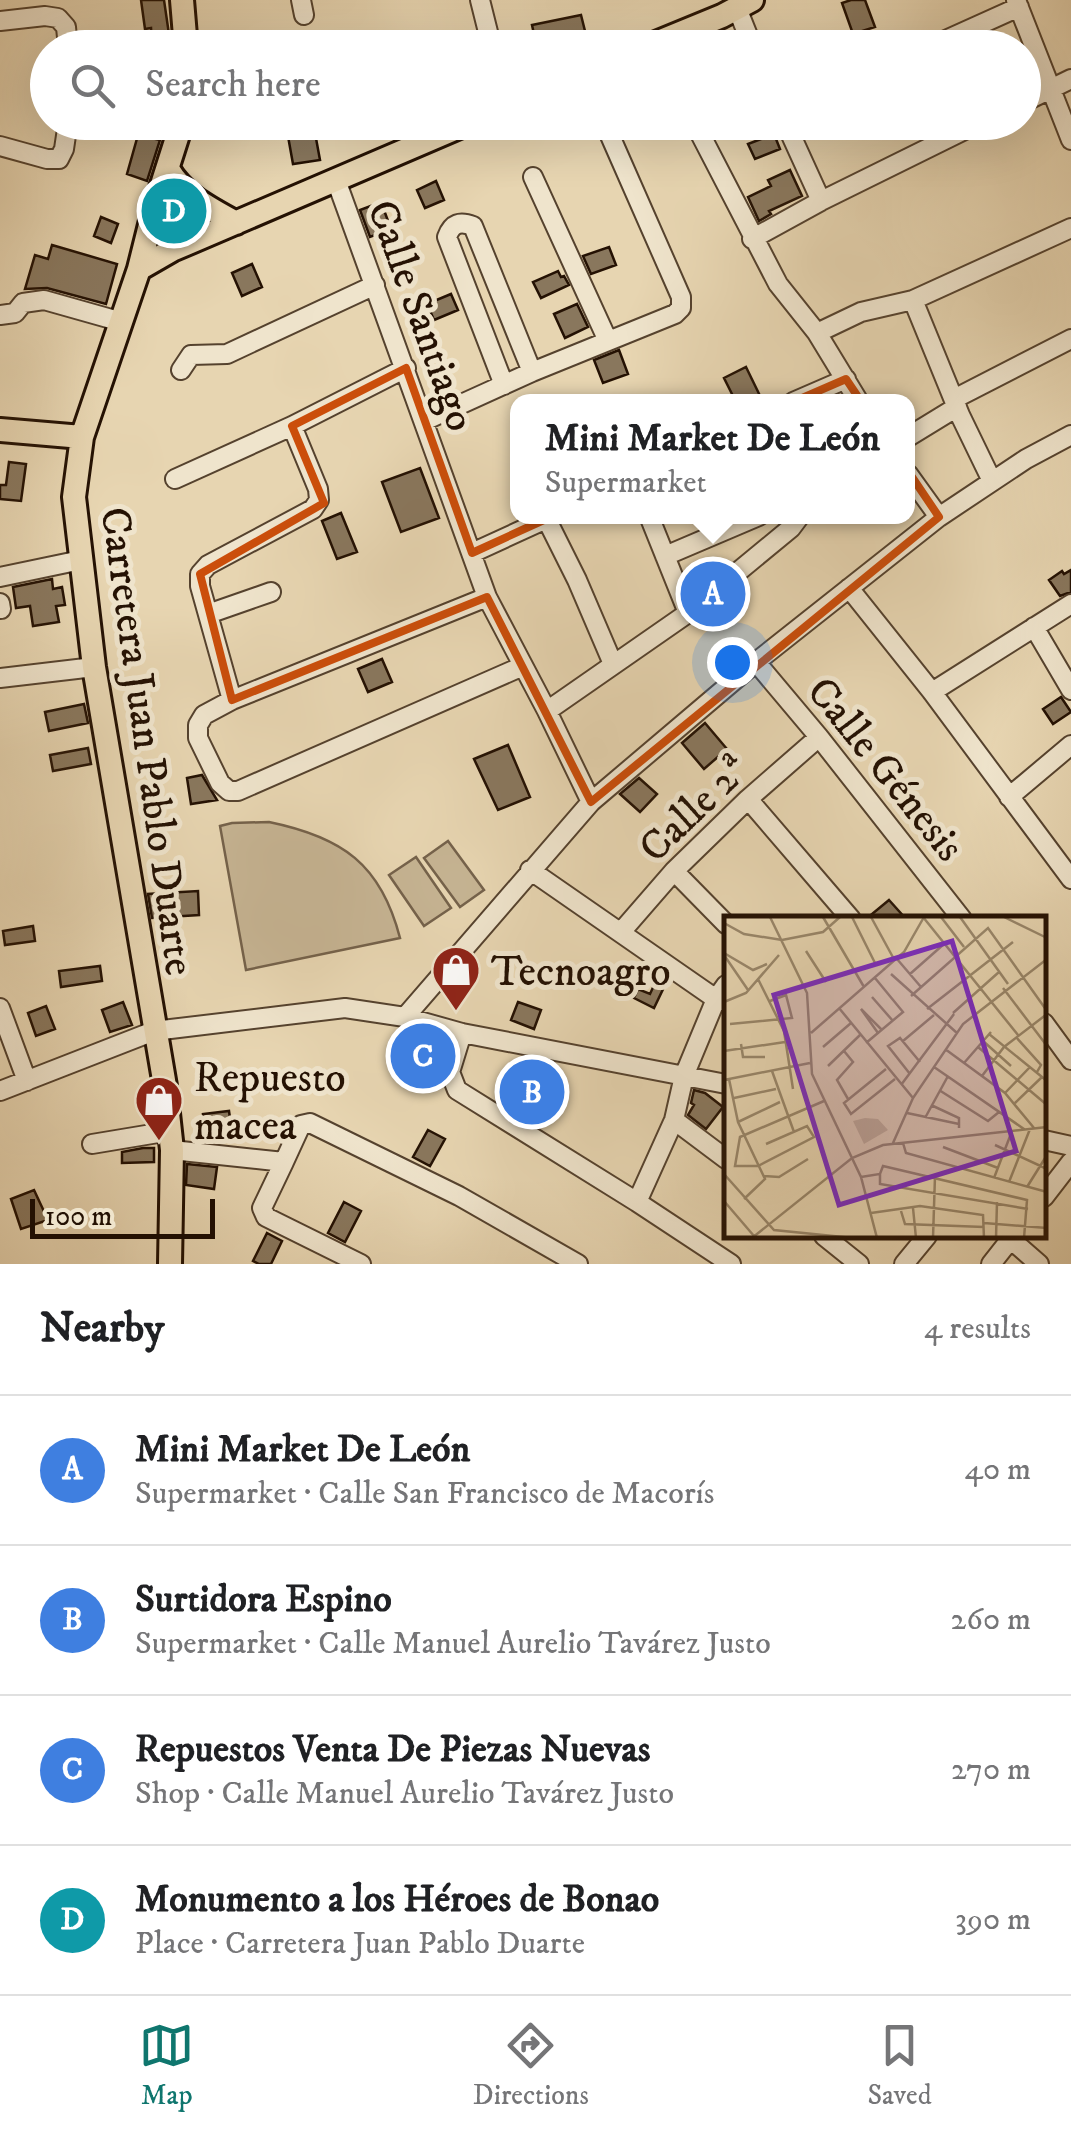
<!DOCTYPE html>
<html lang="en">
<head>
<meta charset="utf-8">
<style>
  :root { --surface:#fff; --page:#f2f2f2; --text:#202124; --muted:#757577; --line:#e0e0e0; --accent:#0f766e }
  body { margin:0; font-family:"IM FELL DW Pica",serif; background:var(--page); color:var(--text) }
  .scale { position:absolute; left:30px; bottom:25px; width:185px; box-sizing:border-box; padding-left:10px; border:5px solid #241103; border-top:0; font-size:28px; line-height:35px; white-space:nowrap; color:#241103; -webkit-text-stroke:8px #efe4cc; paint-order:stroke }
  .you { position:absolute; left:732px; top:662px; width:35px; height:35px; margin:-25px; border:8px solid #fff; border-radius:50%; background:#1a73e8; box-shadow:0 0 0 15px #1a73e833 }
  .badge { display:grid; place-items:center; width:65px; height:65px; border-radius:50%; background:var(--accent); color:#fff; font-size:32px; font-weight:700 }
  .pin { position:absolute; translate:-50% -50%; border:5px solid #fff; box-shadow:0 2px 10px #0006 }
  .popup { position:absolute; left:510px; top:394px; width:405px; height:130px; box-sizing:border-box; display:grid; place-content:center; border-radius:20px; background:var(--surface); filter:drop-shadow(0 2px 8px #0005); font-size:32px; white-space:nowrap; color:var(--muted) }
  .popup b { font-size:38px; color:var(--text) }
  .popup::after { content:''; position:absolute; left:50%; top:100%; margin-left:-20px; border:20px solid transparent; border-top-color:var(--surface) }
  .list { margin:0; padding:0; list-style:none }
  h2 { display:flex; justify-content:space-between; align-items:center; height:130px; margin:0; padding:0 40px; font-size:42px }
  h2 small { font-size:32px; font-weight:400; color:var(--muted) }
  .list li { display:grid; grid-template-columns:65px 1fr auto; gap:30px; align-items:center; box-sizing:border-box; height:150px; padding:0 40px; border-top:2px solid var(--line) }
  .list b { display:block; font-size:38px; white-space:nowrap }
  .list p { margin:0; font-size:32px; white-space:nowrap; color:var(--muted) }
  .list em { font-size:32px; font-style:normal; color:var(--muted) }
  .icon { flex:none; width:55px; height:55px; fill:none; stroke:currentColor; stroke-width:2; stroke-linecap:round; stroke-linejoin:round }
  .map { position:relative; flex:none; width:1071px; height:1264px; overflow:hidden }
  .search { position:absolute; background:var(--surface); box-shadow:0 10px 40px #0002; left:30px; right:30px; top:30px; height:110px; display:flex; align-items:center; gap:25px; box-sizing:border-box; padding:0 35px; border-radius:55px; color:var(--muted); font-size:38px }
  .sheet { height:730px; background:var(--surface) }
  nav { display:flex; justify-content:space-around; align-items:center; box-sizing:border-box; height:140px; border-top:2px solid var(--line); background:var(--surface); font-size:28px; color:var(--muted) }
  nav a { display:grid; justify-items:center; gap:5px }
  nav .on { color:var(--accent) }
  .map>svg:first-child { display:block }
  .green { fill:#c6b493; stroke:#75624b; stroke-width:2.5 }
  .building { fill:#89775d; stroke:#241103; stroke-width:2.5 }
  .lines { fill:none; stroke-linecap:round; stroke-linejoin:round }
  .minor-casing { stroke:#55422e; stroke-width:22 }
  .major-casing { stroke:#241103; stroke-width:28 }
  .minor { stroke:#efe4cc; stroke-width:18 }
  .major { stroke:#e7d5b1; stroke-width:22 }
  .marked { fill:none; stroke:#cb4e0b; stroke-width:8; stroke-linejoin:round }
  .labels { text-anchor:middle; stroke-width:10; stroke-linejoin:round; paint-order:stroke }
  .street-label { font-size:42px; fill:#241103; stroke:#efe4cc }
  .poi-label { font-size:42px; fill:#241103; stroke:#efe4cc; text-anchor:start }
  .inset-road { fill:none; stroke:#99876b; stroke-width:2.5 }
  .view { fill:#7b2cbf; fill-opacity:0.15; stroke:#7b2cbf; stroke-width:5 }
  .inset-edge { fill:none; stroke:#241103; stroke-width:5 }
</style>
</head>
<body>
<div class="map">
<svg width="1071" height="1264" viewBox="0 0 1071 1264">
  <rect width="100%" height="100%" fill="#e7d5b1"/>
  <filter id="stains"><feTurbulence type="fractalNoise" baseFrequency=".002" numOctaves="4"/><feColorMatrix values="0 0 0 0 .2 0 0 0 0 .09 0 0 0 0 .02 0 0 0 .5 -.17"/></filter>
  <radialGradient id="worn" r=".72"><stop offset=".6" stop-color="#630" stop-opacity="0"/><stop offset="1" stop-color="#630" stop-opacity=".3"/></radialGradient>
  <path class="green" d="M269,822C342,837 381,864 400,938L246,970L220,826L232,823Z
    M448,841L484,890L460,907L424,858Z
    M416,857L451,908L424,926L389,875Z"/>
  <path class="building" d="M141,0H164L171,48H152L151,28L145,29Z
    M851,0H865L875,27L853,34L842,3Z
    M581,15L587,39L551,48H537L532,25Z
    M302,122H313L320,160L293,164L286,125Z
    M850,122H892V123L856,138Z
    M774,134L780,149L755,159L748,144Z
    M138,135L160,140L147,181L127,174Z
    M790,170L802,196L769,211L771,214L759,221L748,197L771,186L768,180Z
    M436,181L444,200L425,208L417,190Z
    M381,202L391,229L370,237L360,210Z
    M101,217L118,224L111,243L94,236Z
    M52,245L117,264L106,304L47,288L25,289L35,255L48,259Z
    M609,247L616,265L591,274L583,256Z
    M252,264L262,287L242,296L232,273Z
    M558,271L561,277L564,276L569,285L541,298L533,282Z
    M451,294L458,310L434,320L427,304Z
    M577,304L588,327L565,338L554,314Z
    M619,350L628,374L603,383L594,360Z
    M746,367L763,402H736L724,378Z
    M9,462L26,464L21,501L0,499V485H6Z
    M420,468L439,518L401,532L382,482Z
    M341,513L357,552L337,559L322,521Z
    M1071,570V592L1060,596L1049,580L1062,571L1064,574Z
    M52,579L53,589L62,587L65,605L56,606L59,622L33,626L30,606L16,608L13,587Z
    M382,659L392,682L368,692L358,669Z
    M1061,697L1071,712L1053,724L1043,709Z
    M84,704L88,723L49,731L45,712Z
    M705,723L727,749L704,769L682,743Z
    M508,745L530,797L498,810L474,759Z
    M88,748L91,764L53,771L50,755Z
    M202,775L217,800L191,804L187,778Z
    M639,778L657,794L640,812L620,794Z
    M198,891L199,915L152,918L148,894Z
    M889,900L906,919H866Z
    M33,926L35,941L5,945L3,931Z
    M100,966L102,981L61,987L59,971Z
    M656,981L665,985L654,1008L634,998L638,989L650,994Z
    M123,1002L132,1025L110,1032L102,1010Z
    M518,1002L541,1010L534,1029L511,1020Z
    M46,1006L55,1029L36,1036L28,1013Z
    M422,1035L435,1042L438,1051L427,1071L408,1061Z
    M532,1062L556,1074L532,1122L510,1108Z
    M694,1090L705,1093L723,1107L706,1129L688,1115L694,1105L691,1103Z
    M229,1111L232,1132L206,1136L203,1114Z
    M428,1130L445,1139L430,1166L413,1157Z
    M143,1148H154V1162L122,1163V1152Z
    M187,1164L217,1167L214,1189L186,1185Z
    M34,1190L48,1220L21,1229L11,1199Z
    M344,1202L361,1211L345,1242L328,1233Z
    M267,1233L282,1241L271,1264H259L253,1261Z"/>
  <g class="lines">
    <g class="minor-casing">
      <path id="minor" d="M301,0L304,15
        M480,0L492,48
        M1016,0L1071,140
        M737,8L753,48
        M0,21L45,16L58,18L66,27L68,48
        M928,48L1019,7
        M1024,102L1071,79
        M694,122L778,284L817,333L859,402
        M785,122L821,201
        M0,146L47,159H59L64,149L68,122
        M533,177L608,341
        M336,180L487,597L547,711L591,802
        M752,239L821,201L981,122
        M913,300L960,415L992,481
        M0,315L15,313L23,303L44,300L122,322
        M817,333L861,312L913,300L1071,228
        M181,370L191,355L227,354L375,285
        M504,385L447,237C452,223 460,221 473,226L532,372
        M954,399L1071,339
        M793,402L846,379
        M424,421L532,372L675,314L681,308V297L604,122
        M908,437L957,407
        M908,474L939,517
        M175,479L292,426L406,368
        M545,516L577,580L613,664
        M649,516L688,613
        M472,553L546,519
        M665,556L759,516
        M0,577L81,560
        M849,588L932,692L1071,879
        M487,597L232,700L204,715L198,725V738L220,783L229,791H238L523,666
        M0,603L1,609
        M208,614L271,592
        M1034,627L1071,690
        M756,662L819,737L962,919
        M0,678L94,667
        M932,692L1071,604
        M232,700L200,586V574L208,565L313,509L319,500L318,489L292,426
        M547,711L688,613L791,528L800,516
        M1009,797L1071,745
        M748,799L851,919
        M530,870L716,999L726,1002
        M674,871L726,924
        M621,932L674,871L748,799L819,737
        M0,1008L27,1081
        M405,1017L591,802L756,662L939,517L1026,459L1071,435
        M1044,1023L1071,1060
        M462,1033L450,1072L457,1090L637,1202L731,1264
        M0,1091L154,1031L345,1008L405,1017L462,1033L726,1084
        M674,1120L726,1159
        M1044,1140L1071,1146
        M92,1144L170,1131
        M172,1150L284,1162L301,1125L310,1123L459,1196L578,1264
        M284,1162L262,1208L266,1217L361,1264
        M1044,1197L1071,1162
        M637,1202L674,1120L684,1076L716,999L726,985
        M824,1236L859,1264
        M1007,1236L1039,1264
        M904,1264L927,1236
        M991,1264L1013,1236"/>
    </g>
    <g class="major-casing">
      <path id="major" d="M182,0L186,48
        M644,48L722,16L752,0
        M168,169C184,196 209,208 236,223
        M139,269L172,250L471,122
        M0,430L82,437
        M170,1264L172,1150L165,1086L94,667L74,497L82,437L139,269L153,213L182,122"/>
    </g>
    <use href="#minor" class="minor"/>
    <use href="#major" class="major"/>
  </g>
  <path class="marked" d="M406,368L472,553L546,519L534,494L540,473L602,444L620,448L633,471L846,379L939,517L591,802L487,597L232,700L200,574L324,503L292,426Z"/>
  <defs>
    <g id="shop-pin" transform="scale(2.5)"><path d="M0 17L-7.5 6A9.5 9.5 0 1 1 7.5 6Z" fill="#8f2418" stroke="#efe4cc"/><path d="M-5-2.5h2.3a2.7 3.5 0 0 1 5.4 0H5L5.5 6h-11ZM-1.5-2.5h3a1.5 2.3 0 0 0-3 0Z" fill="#fff"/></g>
  </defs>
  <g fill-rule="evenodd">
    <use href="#shop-pin" x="456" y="970"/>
    <use href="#shop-pin" x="159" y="1100"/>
  </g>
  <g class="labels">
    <g class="street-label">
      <text transform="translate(423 315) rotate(70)" y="15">Calle Santiago</text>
      <text transform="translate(149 741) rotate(82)" y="15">Carretera Juan Pablo Duarte</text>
      <text transform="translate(887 768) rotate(51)" y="15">Calle Génesis</text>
      <text transform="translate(693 807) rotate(-44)" y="15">Calle 2ª</text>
    </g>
    <g class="poi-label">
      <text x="491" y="985">Tecnoagro</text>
      <text x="194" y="1091">Repuesto<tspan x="194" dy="48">macea</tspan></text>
    </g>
  </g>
  <g transform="translate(724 916)">
    <rect width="322" height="322" fill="#e7d5b1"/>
    <path d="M141,202L154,203L164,214L140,228L129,205Z" fill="#c6b493"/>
    <path class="inset-road" d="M46,1L83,77L88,158L137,261L153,322M99,1L140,71M128,1L151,47M147,1L171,45M199,1L294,119M217,1L240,31M236,1L284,68M280,1L323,22M0,7L20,18L58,24L99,16L116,1M82,35L102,66M0,37L29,54L43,48M0,39L24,74M173,43L197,71M167,58L233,117M186,58L220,28M34,63L60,115L69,173M279,72L323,130M187,80L264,12L323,95M148,81L169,105M0,86L22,77L55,39M115,92L189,182M203,93L289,26M229,97L275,56M6,108L68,102L62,79L46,85M87,117L180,36L200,1M154,117L137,93L158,114M265,118L323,165M292,121L317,149L313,156M179,125L210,99M259,125L287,150M142,127L179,96L151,62M17,128L19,141H41M99,131L127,107M254,131L323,189M221,133L281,177L310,212M0,135L61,126M120,135L129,146L113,164L124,183M240,147L267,116M104,150L136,119M210,151L300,213M162,153L120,187L127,198L171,163M48,155L70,216M186,158L164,130L176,122L196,146M258,160L280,131L323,98M5,163L14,206L41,263L20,283M0,164L86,147M177,169L230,98M215,174L264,205L275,196M281,177L306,151M10,182L52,173M291,187L318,161M207,189L235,202V212M183,197L235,208M201,202L224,160M14,206L56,186M169,227L189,182L239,108L323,43M179,227L182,237L323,276M42,228L83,210L90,221L34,250H11L16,221L100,185M271,229L323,253M219,231L274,252M0,258L50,314L129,322M156,258V268L304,293M40,260L55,261L84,243M137,261L156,258L159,250L303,284L300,322M270,262L288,215M285,266L306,213M303,271L323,239M0,285L30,320M189,292L192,322M177,295L181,308L260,311M147,297L196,290L259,299L260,322M260,307L323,312M28,322L128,242L159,229L323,211M209,322L211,260M272,322L273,286"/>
    <path class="view" d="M228,25L292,235L115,289L50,79Z"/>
    <rect width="322" height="322" class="inset-edge"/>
  </g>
  <rect width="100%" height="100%" filter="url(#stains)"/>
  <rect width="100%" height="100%" fill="url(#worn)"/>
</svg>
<div class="scale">100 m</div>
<div class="you"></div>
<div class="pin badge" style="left:713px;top:594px;background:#3f7fe0">A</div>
<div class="popup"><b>Mini Market De León</b>Supermarket</div>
<div class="pin badge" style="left:532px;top:1092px;background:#3f7fe0">B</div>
<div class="pin badge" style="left:423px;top:1056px;background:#3f7fe0">C</div>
<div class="pin badge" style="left:174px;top:211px;background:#0f9aa8">D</div>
<div class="search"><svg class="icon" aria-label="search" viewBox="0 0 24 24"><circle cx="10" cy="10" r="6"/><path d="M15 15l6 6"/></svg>Search here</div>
</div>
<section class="sheet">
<h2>Nearby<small>4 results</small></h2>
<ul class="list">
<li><span class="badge" style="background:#3f7fe0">A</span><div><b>Mini Market De León</b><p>Supermarket · Calle San Francisco de Macorís</p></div><em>40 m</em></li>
<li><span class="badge" style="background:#3f7fe0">B</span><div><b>Surtidora Espino</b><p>Supermarket · Calle Manuel Aurelio Tavárez Justo</p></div><em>260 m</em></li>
<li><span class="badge" style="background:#3f7fe0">C</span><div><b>Repuestos Venta De Piezas Nuevas</b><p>Shop · Calle Manuel Aurelio Tavárez Justo</p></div><em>270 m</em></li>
<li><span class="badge" style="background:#0f9aa8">D</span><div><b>Monumento a los Héroes de Bonao</b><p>Place · Carretera Juan Pablo Duarte</p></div><em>390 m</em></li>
</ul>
</section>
<nav>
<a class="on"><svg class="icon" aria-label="map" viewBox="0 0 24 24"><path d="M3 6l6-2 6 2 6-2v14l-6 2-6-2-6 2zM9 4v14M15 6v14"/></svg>Map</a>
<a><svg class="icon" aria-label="directions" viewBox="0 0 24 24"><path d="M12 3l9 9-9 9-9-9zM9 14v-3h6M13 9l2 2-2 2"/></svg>Directions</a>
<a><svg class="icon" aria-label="saved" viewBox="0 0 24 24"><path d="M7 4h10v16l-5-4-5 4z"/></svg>Saved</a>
</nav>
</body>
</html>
